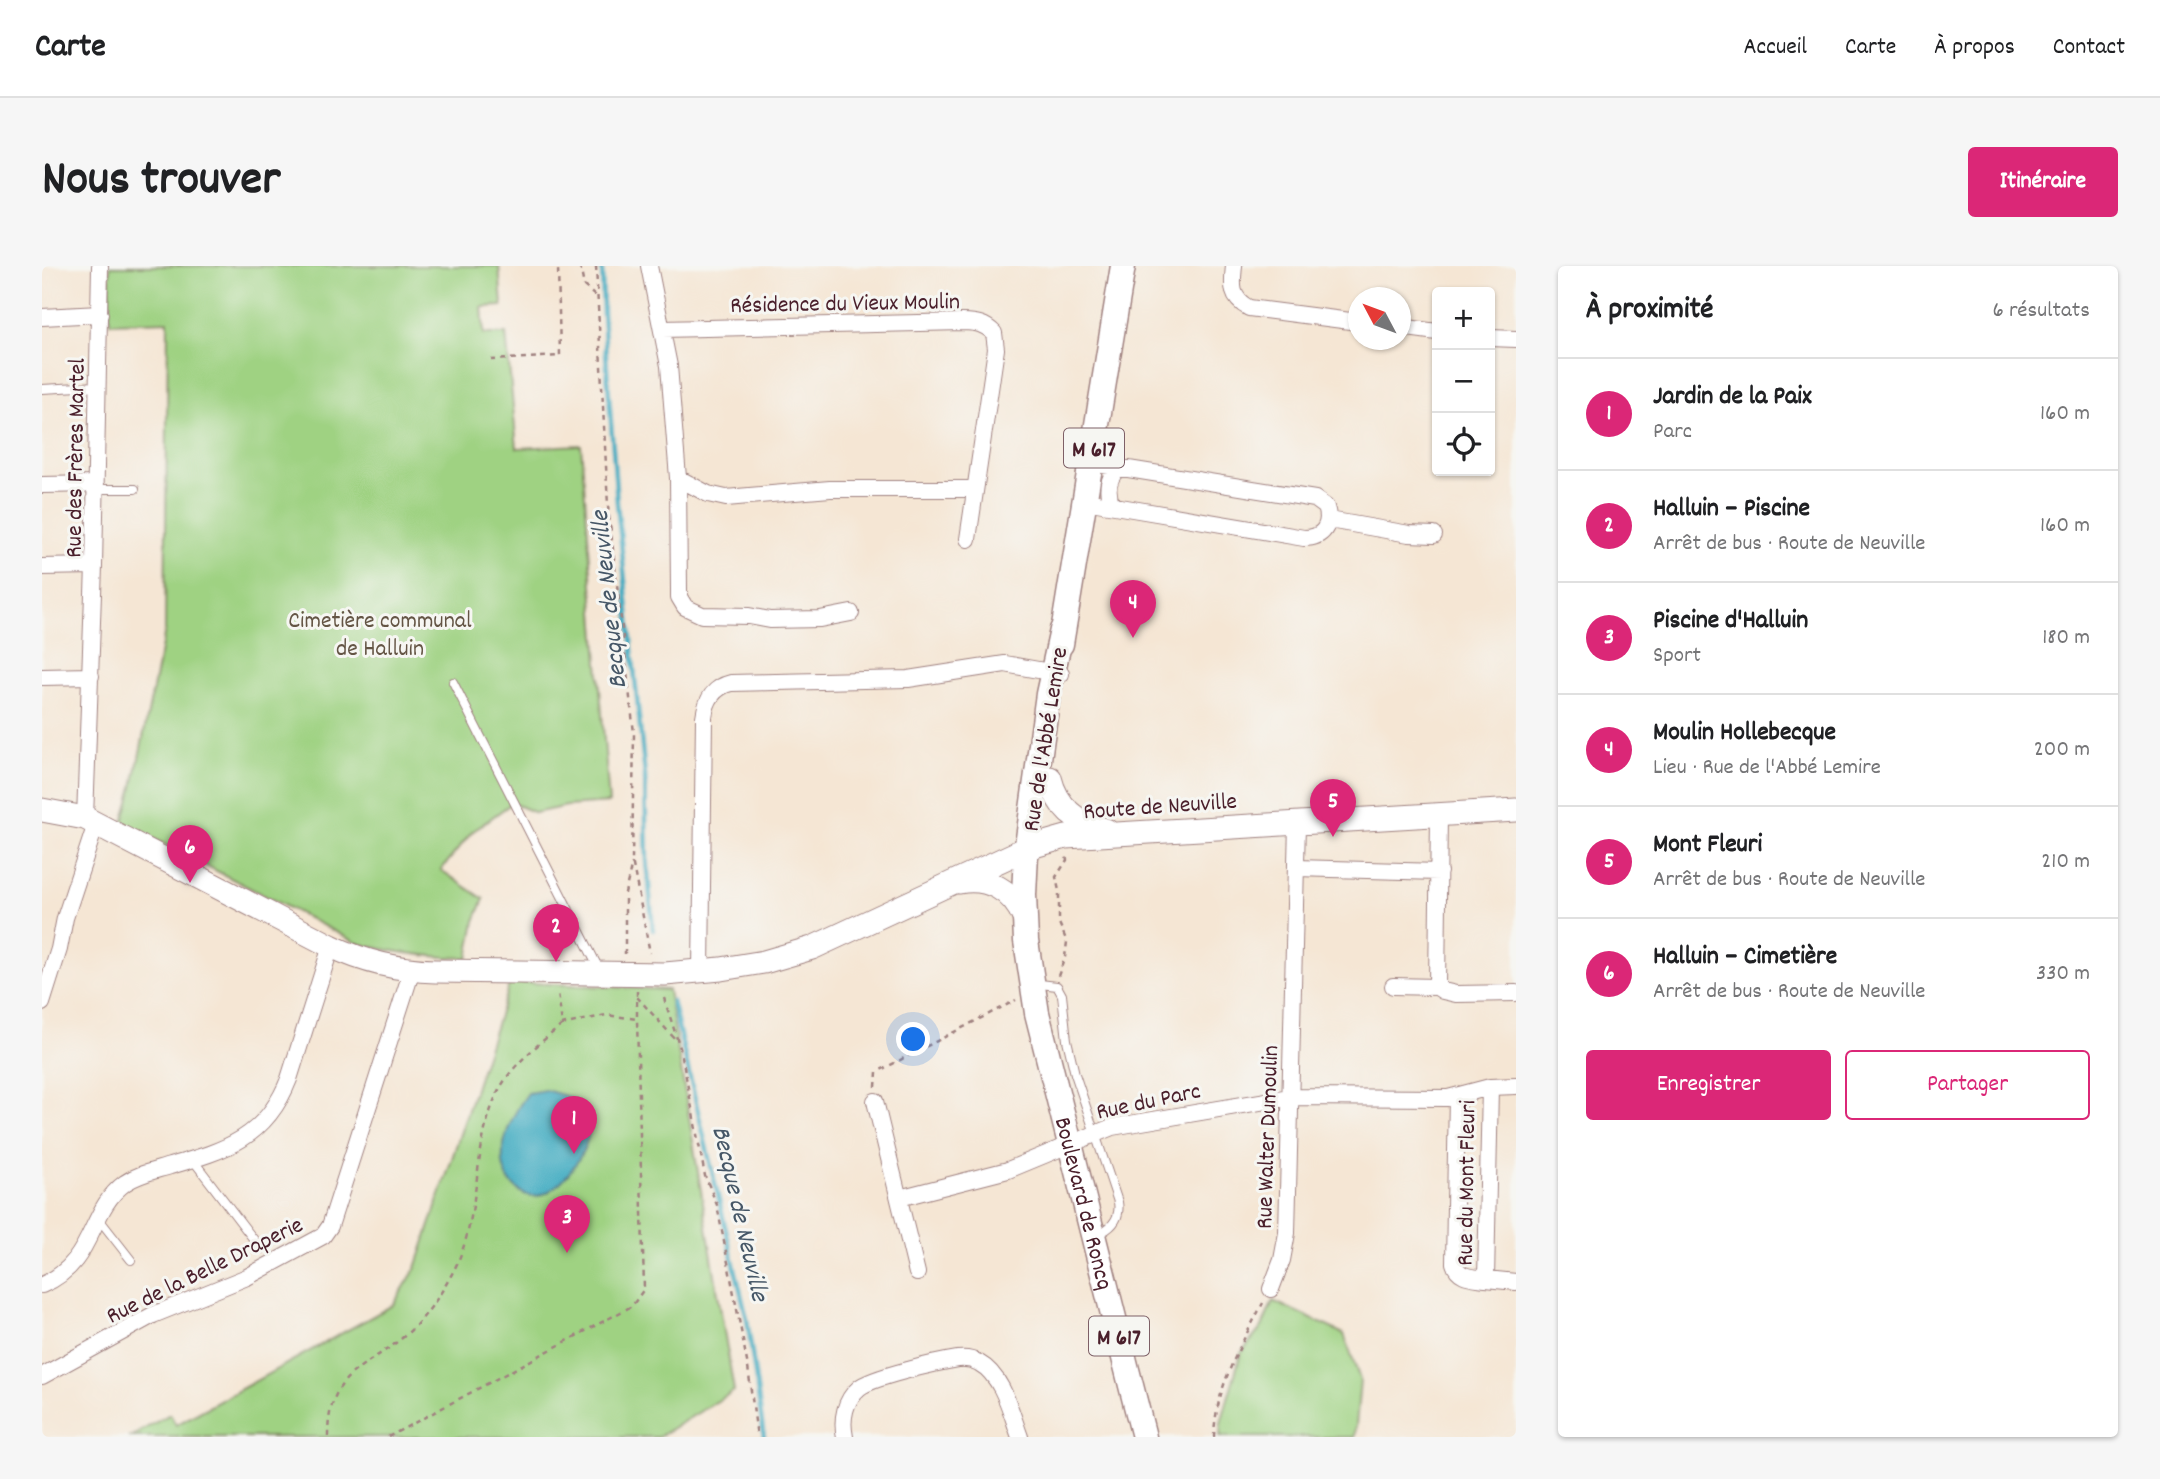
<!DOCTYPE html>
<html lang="fr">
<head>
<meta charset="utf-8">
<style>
  :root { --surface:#fff; --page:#f6f6f6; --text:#202124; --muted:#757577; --line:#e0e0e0; --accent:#db2777 }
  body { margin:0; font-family:Dekko,sans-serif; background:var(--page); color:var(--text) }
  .controls { position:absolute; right:21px; top:21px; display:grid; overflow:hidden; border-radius:7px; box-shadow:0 2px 5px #0004 }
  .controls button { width:63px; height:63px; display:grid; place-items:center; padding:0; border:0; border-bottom:2px solid var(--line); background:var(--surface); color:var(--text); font:35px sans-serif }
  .compass { position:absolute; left:1306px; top:21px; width:63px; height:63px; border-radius:50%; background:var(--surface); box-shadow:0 2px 5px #0004; rotate:311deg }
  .you { position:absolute; left:872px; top:774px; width:24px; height:24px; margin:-18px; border:5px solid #fff; border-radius:50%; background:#1a73e8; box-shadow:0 0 0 10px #1a73e833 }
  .badge { display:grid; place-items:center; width:46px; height:46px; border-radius:50%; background:var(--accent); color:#fff; font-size:23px; font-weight:700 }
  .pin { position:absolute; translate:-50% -58px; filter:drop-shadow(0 2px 4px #0008) }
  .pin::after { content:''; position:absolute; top:37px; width:24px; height:21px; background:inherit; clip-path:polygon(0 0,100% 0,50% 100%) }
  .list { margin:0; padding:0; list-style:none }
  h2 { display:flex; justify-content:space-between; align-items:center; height:91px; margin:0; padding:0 28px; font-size:30px }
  h2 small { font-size:23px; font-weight:400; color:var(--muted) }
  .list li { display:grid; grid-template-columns:46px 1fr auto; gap:21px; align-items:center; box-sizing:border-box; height:112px; padding:0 28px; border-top:2px solid var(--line) }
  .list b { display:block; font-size:26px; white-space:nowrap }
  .list p { margin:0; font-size:23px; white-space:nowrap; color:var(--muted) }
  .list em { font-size:23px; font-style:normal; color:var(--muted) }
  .actions { display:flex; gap:14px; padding:21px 28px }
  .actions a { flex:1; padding:16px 0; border:2px solid var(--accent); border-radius:7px; text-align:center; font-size:24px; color:var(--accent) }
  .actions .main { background:var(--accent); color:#fff }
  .icon { flex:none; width:38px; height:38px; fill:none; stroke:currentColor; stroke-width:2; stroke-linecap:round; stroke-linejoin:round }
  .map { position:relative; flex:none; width:1474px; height:1171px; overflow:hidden; border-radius:7px }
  header { display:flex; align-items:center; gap:42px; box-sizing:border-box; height:98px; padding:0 35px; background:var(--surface); border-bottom:2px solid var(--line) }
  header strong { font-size:33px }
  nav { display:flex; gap:38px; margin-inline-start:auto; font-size:24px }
  .intro { display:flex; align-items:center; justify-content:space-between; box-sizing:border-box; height:168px; padding:0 42px }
  h1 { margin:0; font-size:49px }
  .button { padding:18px 32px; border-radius:7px; background:var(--accent); color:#fff; font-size:24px; font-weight:700 }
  main { display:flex; gap:42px; padding:0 42px }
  aside { flex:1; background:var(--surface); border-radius:7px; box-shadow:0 2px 5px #0004 }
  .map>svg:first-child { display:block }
  .green { fill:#9fd282; stroke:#747856; stroke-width:2 }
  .water { fill:#41abc1; stroke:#466576; stroke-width:2 }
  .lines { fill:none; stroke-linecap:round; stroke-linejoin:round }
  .stream { stroke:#41abc1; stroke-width:4.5 }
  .lane-casing { stroke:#a08280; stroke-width:10 }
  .street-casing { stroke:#a08280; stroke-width:18 }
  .secondary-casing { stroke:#a08280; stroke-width:25 }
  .primary-casing { stroke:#a08280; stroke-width:27 }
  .path { stroke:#a08280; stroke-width:2.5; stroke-dasharray:5 5; stroke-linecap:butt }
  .lane { stroke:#fff; stroke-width:8 }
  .street { stroke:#fff; stroke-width:16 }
  .secondary { stroke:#fff; stroke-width:23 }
  .primary { stroke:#fff; stroke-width:24 }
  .labels { text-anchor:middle; stroke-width:6; stroke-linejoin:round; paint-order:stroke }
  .shield { fill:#f6f6f2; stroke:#7e6067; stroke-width:2 }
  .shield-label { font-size:23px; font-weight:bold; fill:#4a1f2b }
  .street-label { font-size:24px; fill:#4a1f2b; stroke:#f6f6f2 }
  .park-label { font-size:24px; fill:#645545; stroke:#f6f6f2 }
  .water-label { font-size:26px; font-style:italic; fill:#465767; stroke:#f6f6f2 }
</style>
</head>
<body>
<header>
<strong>Carte</strong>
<nav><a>Accueil</a><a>Carte</a><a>À propos</a><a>Contact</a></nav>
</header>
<div class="intro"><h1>Nous trouver</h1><a class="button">Itinéraire</a></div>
<main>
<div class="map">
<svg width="1474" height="1171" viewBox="0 0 1474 1171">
  <rect width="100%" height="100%" fill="#f6f6f2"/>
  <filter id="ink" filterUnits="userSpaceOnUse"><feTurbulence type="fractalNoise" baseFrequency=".0143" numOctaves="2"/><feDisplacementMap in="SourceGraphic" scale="14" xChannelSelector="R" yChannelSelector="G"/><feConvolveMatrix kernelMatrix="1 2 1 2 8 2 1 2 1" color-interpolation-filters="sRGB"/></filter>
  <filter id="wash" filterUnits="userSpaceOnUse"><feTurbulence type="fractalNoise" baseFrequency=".00686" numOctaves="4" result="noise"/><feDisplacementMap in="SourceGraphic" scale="28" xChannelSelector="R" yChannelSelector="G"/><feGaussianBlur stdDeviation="1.57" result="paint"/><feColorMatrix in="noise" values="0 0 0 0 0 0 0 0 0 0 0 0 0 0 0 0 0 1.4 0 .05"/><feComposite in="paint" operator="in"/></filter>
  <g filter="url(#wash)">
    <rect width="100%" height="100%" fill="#f5e6d4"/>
    <path class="green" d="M68,0H457L460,40L440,41L442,68H464L475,182L539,179L567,537L525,540L493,547L470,537L430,566L399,604L442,633L433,655L426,692C388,691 352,687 315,677L81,557L91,521L123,364L126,55L68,57Z
      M468,716L626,724L692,1125L616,1171H89L128,1148L134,1159L351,1039L374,1002Z
      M1231,1035L1302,1068L1318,1114L1313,1171H1178L1179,1157L1199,1087L1220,1061Z"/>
    <path class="water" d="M503,824C513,827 529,830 538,837C566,861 526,920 499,929C491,932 481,929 475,923C446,899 467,852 486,827Z"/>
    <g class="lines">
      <path class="stream" d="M560,0L561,48L575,237L603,510L605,595L611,664
        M630,735L705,1053L722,1171"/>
    </g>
  </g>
  <g filter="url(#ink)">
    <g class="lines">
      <g class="lane-casing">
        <path id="lane" d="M0,123L56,120
          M54,223H93
          M411,416L558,705
          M998,718L1015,720L1020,729L1025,774L1033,808L1076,936C1079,953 1069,963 1054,969
          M151,894L219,983
          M57,953L89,994"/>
      </g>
      <g class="street-casing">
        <path id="street" d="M607,0L627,100L636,212L666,228L684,232L788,223H933
          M1192,0C1190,19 1188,32 1207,42L1316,56
          M0,51L58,48
          M1358,61L1395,66
          M620,63L921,56C934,56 943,58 952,67L954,83L926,273
          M1448,72L1474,73
          M636,212L637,324V331L643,341L660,349L707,350L728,354L778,353L809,347
          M0,219L54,218
          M1043,235L1262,272C1281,272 1290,259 1284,241L1273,233L1049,197
          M1070,239C1064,225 1065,212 1078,201
          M1287,254L1367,268L1392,269
          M0,301L52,300
          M0,411L49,410
          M43,552L52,300L58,0
          M1254,602L1397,606
          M659,706L662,451C664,434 672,421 689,417L866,413L963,398L1019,408
          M1351,720L1395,721L1401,725L1414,728L1474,727
          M1395,721L1397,549
          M0,737L17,683L23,652L54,558
          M1415,830L1412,997C1416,1012 1431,1011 1444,1013L1448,821
          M833,835L875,1007
          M857,932L966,904L1070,861L1248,831L1406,832L1448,821L1474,820
          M1444,1013L1474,1016
          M0,1019C54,996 45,945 83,917C96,908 112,905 128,900C184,884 224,872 247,813L289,680
          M1229,1023L1240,994L1245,967L1255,557
          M0,1110L111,1049L205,1011L281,970L288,960L370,704
          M803,1171C799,1153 803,1134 817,1122C830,1111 897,1096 916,1093C923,1092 930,1093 937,1097C961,1110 969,1147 978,1171"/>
      </g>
      <g class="secondary-casing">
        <path id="secondary" d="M1008,512C1015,541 1034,558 1064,564
          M0,544L43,552L289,680C322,696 356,704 393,705L623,708L679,703L722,696L770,682L985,582L1024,571L1474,544
          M917,616C946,610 971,625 982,652"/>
      </g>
      <g class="primary-casing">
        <g id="primary">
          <path id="s1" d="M1020,364L1006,428L984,587L982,629L984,675L995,747L1102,1171"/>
          <path d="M1019,378L1081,0"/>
        </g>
      </g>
      <path class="path" d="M538,0L542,20L553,30
        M554,0L566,240L592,467L590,594L608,687
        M449,94L518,90L516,0
        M583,688V627L590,597
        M1016,710L1023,691L1025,676L1017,657V625L1014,611L1025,594L1024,590
        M595,725V753
        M595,731L634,774
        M622,732L639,785L663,910L675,939L706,1101L715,1171
        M834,821L835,806L974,734
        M286,1171C286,1100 329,1103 369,1064C384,1050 397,1031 407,1013C441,957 428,887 455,828C468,800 497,778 520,759L516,726
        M346,1171L590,1040L602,1023L595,753L564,749L520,759
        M1172,1171C1173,1123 1199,1078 1221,1037"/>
      <use href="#lane" class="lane"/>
      <use href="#street" class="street"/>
      <use href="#secondary" class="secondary"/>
      <use href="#primary" class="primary"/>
    </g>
  </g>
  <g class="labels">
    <g class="shield">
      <rect x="1022" y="162.5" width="60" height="39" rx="5"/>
      <rect x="1047" y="1050.5" width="60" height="39" rx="5"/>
    </g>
    <g class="shield-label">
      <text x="1052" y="190">M 617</text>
      <text x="1077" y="1078">M 617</text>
    </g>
    <g class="street-label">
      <text transform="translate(803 36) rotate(-1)" y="8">Résidence du Vieux Moulin</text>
      <text transform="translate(32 192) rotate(-89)" y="8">Rue des Frères Martel</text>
      <text transform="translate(1002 473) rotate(-81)" y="8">Rue de l'Abbé Lemire</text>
      <text transform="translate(1118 539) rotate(-4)" y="8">Route de Neuville</text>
      <text transform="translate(1106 834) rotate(-12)" y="8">Rue du Parc</text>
      <text transform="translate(1224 871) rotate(-88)" y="8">Rue Walter Dumoulin</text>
      <text transform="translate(1423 917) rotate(-89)" y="8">Rue du Mont Fleuri</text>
      <text dy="8" stroke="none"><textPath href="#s1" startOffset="583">Boulevard de Roncq</textPath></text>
      <text transform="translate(162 1003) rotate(-26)" y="8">Rue de la Belle Draperie</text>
    </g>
    <g class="park-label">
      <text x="338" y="361">Cimetière communal<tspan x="338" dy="28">de Halluin</tspan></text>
    </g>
    <g class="water-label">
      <text transform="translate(565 334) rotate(-96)" y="9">Becque de Neuville</text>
      <text transform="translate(700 947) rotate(77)" y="9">Becque de Neuville</text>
    </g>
  </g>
</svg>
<div class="controls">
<button>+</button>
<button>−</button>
<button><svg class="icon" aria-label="locate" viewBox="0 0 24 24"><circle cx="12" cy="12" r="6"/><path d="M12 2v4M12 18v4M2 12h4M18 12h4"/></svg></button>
</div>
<svg class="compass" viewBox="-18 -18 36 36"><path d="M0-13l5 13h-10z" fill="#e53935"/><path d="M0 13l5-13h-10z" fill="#757577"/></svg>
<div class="you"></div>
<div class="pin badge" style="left:532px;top:888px">1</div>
<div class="pin badge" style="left:514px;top:696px">2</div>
<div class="pin badge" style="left:525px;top:987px">3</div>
<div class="pin badge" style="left:1091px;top:372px">4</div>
<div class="pin badge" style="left:1291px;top:571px">5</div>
<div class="pin badge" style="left:148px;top:617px">6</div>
</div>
<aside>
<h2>À proximité<small>6 résultats</small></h2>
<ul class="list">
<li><span class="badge">1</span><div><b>Jardin de la Paix</b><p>Parc</p></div><em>160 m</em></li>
<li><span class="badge">2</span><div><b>Halluin – Piscine</b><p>Arrêt de bus · Route de Neuville</p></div><em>160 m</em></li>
<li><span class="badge">3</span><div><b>Piscine d'Halluin</b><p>Sport</p></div><em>180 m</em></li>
<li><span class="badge">4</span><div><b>Moulin Hollebecque</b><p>Lieu · Rue de l'Abbé Lemire</p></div><em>200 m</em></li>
<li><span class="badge">5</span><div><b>Mont Fleuri</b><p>Arrêt de bus · Route de Neuville</p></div><em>210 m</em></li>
<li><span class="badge">6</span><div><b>Halluin – Cimetière</b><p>Arrêt de bus · Route de Neuville</p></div><em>330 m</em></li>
</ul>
<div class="actions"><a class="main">Enregistrer</a><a>Partager</a></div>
</aside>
</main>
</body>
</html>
